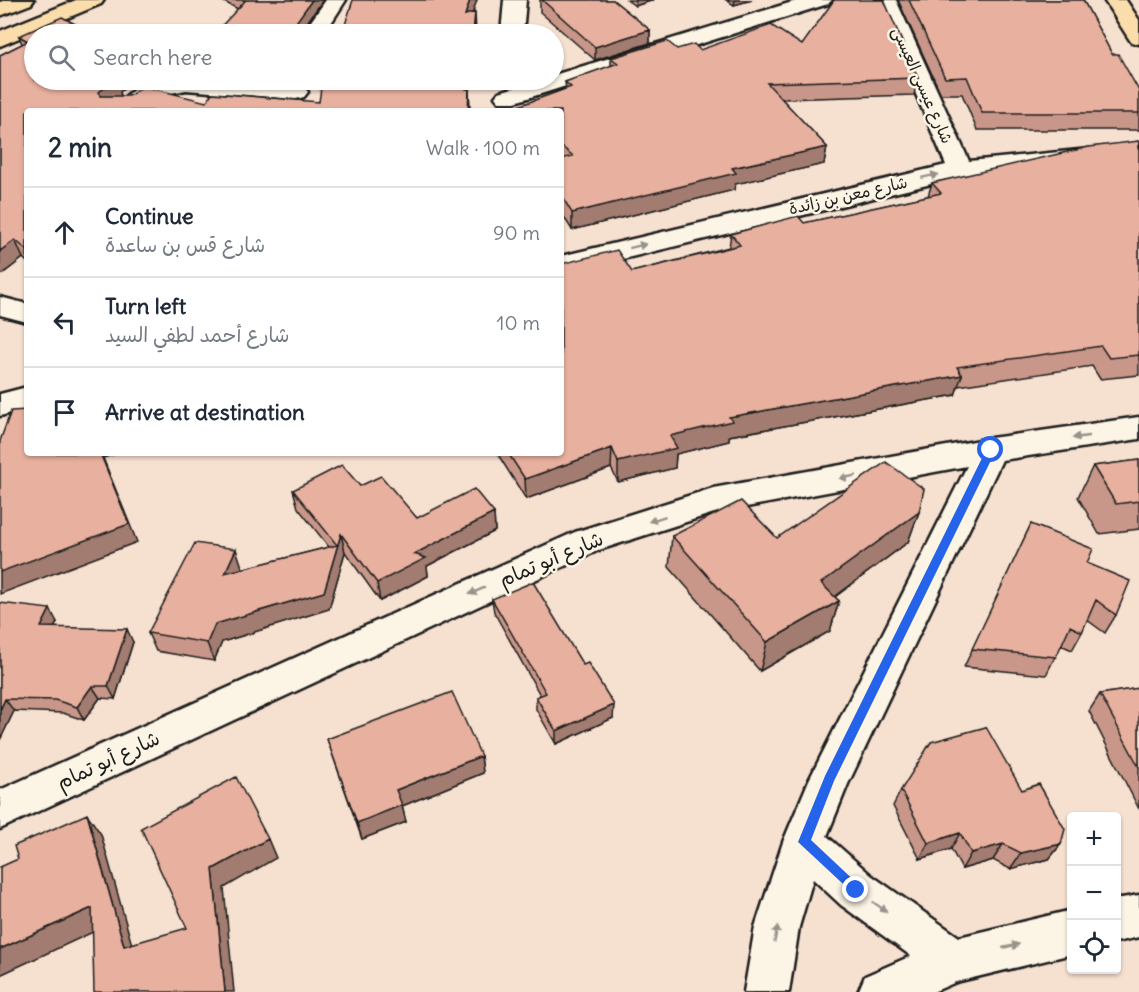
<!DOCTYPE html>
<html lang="en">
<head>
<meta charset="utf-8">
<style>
  :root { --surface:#fff; --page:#f6f6f7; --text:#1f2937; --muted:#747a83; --line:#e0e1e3 }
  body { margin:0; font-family:Delius,"Playpen Sans Arabic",sans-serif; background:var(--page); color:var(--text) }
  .controls { position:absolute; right:18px; bottom:18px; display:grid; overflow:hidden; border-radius:6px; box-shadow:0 2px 4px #0004 }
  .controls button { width:54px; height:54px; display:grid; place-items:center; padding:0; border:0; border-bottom:2px solid var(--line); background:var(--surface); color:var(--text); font:30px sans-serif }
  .stop { position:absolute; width:18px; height:18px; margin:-14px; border:4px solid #2563eb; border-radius:50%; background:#fff }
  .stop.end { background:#2563eb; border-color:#fff; box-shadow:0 2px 6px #0008 }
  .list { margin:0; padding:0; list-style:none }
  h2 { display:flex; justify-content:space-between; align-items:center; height:78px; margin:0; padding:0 24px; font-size:26px }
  h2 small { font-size:20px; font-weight:400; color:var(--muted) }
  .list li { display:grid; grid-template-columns:39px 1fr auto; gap:18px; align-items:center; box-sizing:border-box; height:90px; padding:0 24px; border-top:2px solid var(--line) }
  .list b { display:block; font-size:22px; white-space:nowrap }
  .list p { margin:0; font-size:20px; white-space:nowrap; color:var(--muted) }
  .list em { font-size:20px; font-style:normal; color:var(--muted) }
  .icon { flex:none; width:33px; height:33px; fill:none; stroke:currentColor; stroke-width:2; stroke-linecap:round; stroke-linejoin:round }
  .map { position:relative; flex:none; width:1139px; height:992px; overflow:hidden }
  .search { position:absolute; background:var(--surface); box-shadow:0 2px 4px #0004; left:24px; top:24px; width:540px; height:66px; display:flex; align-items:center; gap:15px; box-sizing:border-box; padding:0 21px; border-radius:33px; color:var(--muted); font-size:22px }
  .panel { position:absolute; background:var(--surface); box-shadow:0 2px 4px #0004; left:24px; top:108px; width:540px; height:348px; border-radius:6px }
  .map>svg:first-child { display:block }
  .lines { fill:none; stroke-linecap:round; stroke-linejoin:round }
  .minor-casing { stroke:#1c1c1c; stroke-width:5 }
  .major-casing { stroke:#1c1c1c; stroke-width:5 }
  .minor { fill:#fcf5e5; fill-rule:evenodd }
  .major { fill:#faddab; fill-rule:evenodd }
  .wall { fill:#c89789; stroke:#1c1c1c; stroke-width:1.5 }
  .shaded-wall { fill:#a27b6f; stroke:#1c1c1c; stroke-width:1.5 }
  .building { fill:#e8b09f; stroke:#1c1c1c; stroke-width:1.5 }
  .oneway { fill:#97938b }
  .route { fill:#2563eb }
  .labels { text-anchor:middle; stroke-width:5; stroke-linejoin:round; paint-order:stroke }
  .far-street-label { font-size:16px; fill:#1c1c1c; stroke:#fcf5e5 }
  .street-label { font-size:20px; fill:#1c1c1c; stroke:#fcf5e5 }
</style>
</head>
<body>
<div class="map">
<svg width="1139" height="992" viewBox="0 0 1139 992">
  <rect width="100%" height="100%" fill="#f6e0d0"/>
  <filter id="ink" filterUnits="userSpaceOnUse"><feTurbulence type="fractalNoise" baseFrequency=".0167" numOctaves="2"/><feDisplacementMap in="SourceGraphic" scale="12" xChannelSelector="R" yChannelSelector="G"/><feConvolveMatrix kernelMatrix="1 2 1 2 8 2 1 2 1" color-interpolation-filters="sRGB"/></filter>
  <g filter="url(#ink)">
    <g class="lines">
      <g class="minor-casing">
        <path id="minor" d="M326,0H346L324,34H302Z
          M504,0H526L523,34H501Z
          M799,0H832L828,4L515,102H499L495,97L499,92L540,80H554V75Z
          M876,0H896L969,161L1139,144V158L960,177L561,274V256L946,165Z
          M169,80H228L296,85L304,87L308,92L304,97L296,99L186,90L155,96L134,111H106L139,86Z
          M0,297L27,304V322L0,315Z
          M27,387V409L0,416V394Z
          M1139,417V439L1002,460L848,784L827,836L871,875L959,937L1072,910V954L956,982L933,992H858L865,976L911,956L841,905L813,879L799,927L789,992H744L755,927L783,842L809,780L967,466L714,513L599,550L0,829V790L575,532L713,488L991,438Z
          M1139,895V937L1116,942V899Z"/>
      </g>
      <g class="major-casing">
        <path id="major" d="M6,0H34L31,4L0,16V2Z
          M76,0H104L101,4L0,46V31Z
          M1104,0H1126L1139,20V44L1131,42Z"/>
      </g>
      <use href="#minor" class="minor"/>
      <use href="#major" class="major"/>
    </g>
    <path class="wall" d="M220,0H323L238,9Z
      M540,0H613L650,30V43L595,60L540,12Z
      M627,0H654L635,6Z
      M726,0H752L734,5Z
      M898,0H1083L1112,54L1139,91V130H977L962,94H941Z
      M19,36L120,92L121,96L206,102H319L327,80H470L469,90L470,111H27V262L23,258L1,275L0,274V55L22,44Z
      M802,45L918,78L914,95L782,99L827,147L824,164L735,184L734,190L572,230L561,212V111H513V108L566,89L565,82L611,66V58L677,49L700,50Z
      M1139,141V375L1100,379L1092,366L958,386L955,395L729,436V441L676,454L675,468L618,482L611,468L526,499L497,453H561L632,272L729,247L731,234L804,223L928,196L932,183Z
      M1139,460V529L1099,534L1078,497L1093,466Z
      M360,486L417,518L494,513L495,531L427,566L428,576L380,601L345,552L329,609L222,642L214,661L156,651L148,633L242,567L241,569L329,547L298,508L293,490Z
      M919,512L908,542L835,597L839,601L830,631L760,671L669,567L672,536L777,538Z
      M1031,524L1087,563L1116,615L1105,633L1087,620L1082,632L1072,650L1061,645L1046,675L964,667Z
      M492,599L613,718L556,744L536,709V697L540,695L494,612Z
      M0,603L57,622L54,627L133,642L115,699L100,698L84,720L63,713L14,711L0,740Z
      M1139,688V809L1089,711L1100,694Z
      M327,739L481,756L483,773L402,806L406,822L362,839Z
      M901,790H1022L1061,844L1049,859L1010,869L993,860L962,869L951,849L920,859L893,806Z"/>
    <path class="shaded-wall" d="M312,0H323L299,34H286Z
      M470,0H477L466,32L465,15Z
      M636,0H654L635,6Z
      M735,0H752L734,5Z
      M475,12L476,34H473Z
      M650,30V43L595,60V47Z
      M111,80H135L120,92L121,96L105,109L99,92Z
      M467,80H470L469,90L470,111H468L466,89Z
      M827,147L824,164L735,184L734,190L572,230V213L732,168Z
      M15,240L23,258L1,275L0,272V251Z
      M962,375L955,395L729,436V441L676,454L675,468L618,482V462L670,436L729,417Z
      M612,448L611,468L526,499L525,479Z
      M100,453H119L103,458L137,542L0,594V572Z
      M919,512L908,542L813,613L821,583Z
      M494,513L495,531L427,566L428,576L380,601L377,583L414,554Z
      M341,534L345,552L329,609L222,642L214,661L207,643L215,624L324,592Z
      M236,549L242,567L231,591L225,573Z
      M839,601L830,631L760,671L767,642Z
      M50,609L57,622L48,640L41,627Z
      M127,629L133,642L115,699L108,686Z
      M92,686L100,698L84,720L77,707Z
      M5,699L14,711L0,740V710Z
      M614,705L613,718L556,744V731Z
      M481,756L483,773L402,806L406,822L362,839L357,823L396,790Z
      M87,814L101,834L137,963L124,946Z
      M960,833L951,849L920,859L928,843Z
      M268,839L276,858L224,888L234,992H225L213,869Z
      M1003,844L993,860L962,869L971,853Z
      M1061,844L1049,859L1010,869L1021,853Z
      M92,908L106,926L0,975V949Z"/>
    <path class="building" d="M243,0H312L297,21L286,34H214L245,1Z
      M353,0H470L465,15L475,12L473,34H342Z
      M542,0H613L650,30L595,47Z
      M834,0H884L918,78L767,83L827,147L732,168L736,173L572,213L561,195V159L573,156L561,146V111H516L513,108L571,87L565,82L618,63L611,58L667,41L677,49L694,44L700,50L771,25L802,45Z
      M909,0H1083L1112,54H1118L1139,91V113H982L967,77L945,78Z
      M62,17L94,34H34V80H115L99,92L100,96H129L143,86L206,102L212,93L319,102L321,88H324L327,80H467L466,89H469L468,111H27V250L15,240L0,251V55L28,41L19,36Z
      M1139,141V355L1109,358L1101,346L957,367L962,375L729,417L732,421L670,436L677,448L618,462L612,448L525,479L508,453H561V264L617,250L632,272L740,245L731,234L798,216L804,223L941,193L932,183L1089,147Z
      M27,410V453H100L129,524L0,572V441L11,411Z
      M1139,460V501L1116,504L1093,466Z
      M886,462L924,489L919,512L821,583L839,601L767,642L672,536L741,501L777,538Z
      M342,465L360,486L381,476L417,518L474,489L494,513L414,554L426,558L377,583L341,534L324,592L215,624L207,643L148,633L195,543L236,549L225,573L337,545L293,490Z
      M1031,524L1093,549L1087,563L1130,581L1116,615L1096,600L1082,632L1070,626L1056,657L972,649Z
      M533,582L583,665L588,663L614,705L556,731L536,697L546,693L492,599Z
      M0,603L50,609L41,627L127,629L108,686H92L77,707L55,700L5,699L0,710Z
      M1139,688V767L1100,694Z
      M452,692L481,756L396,790L402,805L357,823L327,739Z
      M986,727L1022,790L1039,784L1065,829L1061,844L1021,853L1003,844L971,853L960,833L928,843L901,790L931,742Z
      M236,777L268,839L213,869L225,992H94L92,908L0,949V867L18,859L14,846L87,814L124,946L187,928L141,828Z"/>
    <defs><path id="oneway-solid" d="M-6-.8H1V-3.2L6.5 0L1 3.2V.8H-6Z" transform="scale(1.5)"/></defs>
    <g class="oneway">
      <use href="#oneway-solid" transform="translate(930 176) rotate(-12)"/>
      <use href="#oneway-solid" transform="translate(638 246) rotate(-14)"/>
      <use href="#oneway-solid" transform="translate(1081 437) rotate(172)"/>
      <use href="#oneway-solid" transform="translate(848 477) rotate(170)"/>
      <use href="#oneway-solid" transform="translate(657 519) rotate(162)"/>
      <use href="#oneway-solid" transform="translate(477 591) rotate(156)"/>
      <use href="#oneway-solid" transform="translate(880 907) rotate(35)"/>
      <use href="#oneway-solid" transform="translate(776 934) rotate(-79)"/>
      <use href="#oneway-solid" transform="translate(1011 946) rotate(-13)"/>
    </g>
  </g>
  <path class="route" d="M991,447L996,450L834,781L811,840L860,886V895L856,896L798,842L825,776L986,450Z"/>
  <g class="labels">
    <g class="far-street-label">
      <text transform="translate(923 85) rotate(66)" y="6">شارع عيسى العيسى</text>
      <text transform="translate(848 195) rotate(-13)" y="6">شارع معن بن زائدة</text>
    </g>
    <g class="street-label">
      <text transform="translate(551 559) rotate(-23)" y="7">شارع أبو تمام</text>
      <text transform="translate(108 760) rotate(-25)" y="7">شارع أبو تمام</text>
    </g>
  </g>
</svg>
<div class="controls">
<button>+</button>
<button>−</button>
<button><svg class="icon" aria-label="locate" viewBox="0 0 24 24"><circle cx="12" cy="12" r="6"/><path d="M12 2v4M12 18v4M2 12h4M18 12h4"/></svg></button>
</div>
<div class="stop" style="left:991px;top:450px"></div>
<div class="stop end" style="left:856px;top:890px"></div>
<div class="search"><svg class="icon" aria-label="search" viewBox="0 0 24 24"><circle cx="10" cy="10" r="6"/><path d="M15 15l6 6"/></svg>Search here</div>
<section class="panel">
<h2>2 min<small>Walk · 100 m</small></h2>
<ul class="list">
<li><svg class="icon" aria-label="ahead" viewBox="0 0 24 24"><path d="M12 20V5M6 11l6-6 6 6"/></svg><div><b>Continue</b><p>شارع قس بن ساعدة</p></div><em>90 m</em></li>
<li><svg class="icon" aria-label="left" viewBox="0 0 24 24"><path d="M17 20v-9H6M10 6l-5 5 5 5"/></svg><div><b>Turn left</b><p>شارع أحمد لطفي السيد</p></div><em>10 m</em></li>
<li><svg class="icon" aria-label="arrive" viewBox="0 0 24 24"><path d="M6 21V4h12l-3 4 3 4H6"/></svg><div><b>Arrive at destination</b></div></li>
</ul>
</section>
</div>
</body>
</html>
